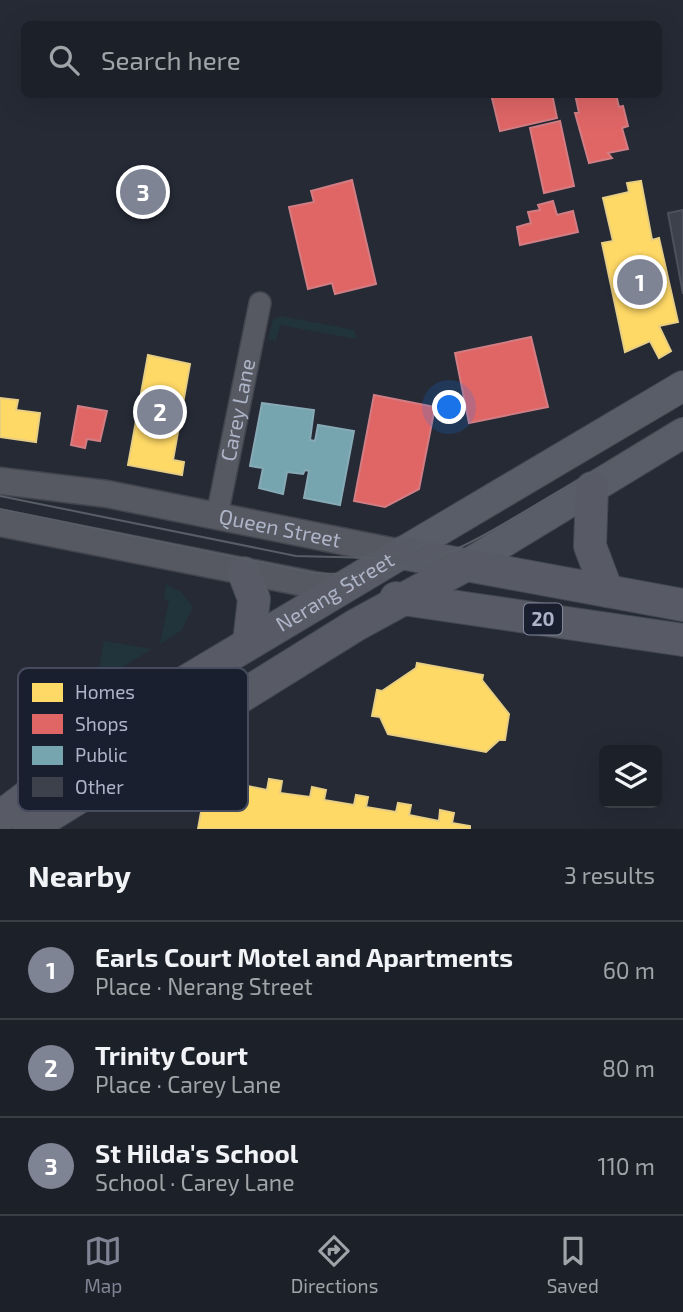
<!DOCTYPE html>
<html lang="en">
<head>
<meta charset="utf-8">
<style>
  :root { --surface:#1c2028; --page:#252830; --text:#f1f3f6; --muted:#a0a3a8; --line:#3a3e45; --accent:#7e8494 }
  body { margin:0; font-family:"Exo 2",sans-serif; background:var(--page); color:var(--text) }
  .controls { position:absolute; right:21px; bottom:21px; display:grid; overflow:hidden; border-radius:10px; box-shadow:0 7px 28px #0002 }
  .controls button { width:63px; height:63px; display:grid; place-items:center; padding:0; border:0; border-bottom:2px solid var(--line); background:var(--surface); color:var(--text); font:35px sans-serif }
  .you { position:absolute; left:450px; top:408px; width:24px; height:24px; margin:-18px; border:5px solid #fff; border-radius:50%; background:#1a73e8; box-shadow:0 0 0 10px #1a73e833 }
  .badge { display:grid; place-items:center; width:46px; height:46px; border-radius:50%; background:var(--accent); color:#fff; font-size:23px; font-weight:700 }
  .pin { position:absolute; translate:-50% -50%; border:4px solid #fff; box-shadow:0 2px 7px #0006 }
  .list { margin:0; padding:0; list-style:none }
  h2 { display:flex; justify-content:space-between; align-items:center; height:91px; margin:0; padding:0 28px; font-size:30px }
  h2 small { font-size:23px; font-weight:400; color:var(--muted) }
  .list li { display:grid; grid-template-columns:46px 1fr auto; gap:21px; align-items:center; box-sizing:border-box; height:98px; padding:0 28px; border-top:2px solid var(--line) }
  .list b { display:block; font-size:26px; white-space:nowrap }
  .list p { margin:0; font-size:23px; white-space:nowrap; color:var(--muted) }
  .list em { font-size:23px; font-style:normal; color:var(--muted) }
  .icon { flex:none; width:38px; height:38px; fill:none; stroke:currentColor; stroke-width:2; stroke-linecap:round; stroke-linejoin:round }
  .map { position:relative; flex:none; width:683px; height:829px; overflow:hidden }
  .search { position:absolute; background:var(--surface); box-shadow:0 7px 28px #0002; left:21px; right:21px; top:21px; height:77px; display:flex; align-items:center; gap:18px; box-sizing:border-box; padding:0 24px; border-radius:10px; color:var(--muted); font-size:26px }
  .sheet { height:385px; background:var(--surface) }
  nav { display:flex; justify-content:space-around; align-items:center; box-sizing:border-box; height:98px; border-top:2px solid var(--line); background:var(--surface); font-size:19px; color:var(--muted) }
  nav a { display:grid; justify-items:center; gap:4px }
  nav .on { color:var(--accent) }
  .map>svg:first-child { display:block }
  .green { fill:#22343b }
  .homes { fill:#ffd966; stroke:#e7ce83; stroke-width:2 }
  .shops { fill:#e06666; stroke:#d17d83; stroke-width:2 }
  .public { fill:#76a5af; stroke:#87aab6; stroke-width:2 }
  .building { fill:#3d414b; stroke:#4d515d; stroke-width:2 }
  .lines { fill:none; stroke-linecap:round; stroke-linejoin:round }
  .minor-casing { stroke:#42454d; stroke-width:24 }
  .tertiary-casing { stroke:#42454d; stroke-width:29 }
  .secondary-casing { stroke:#42454d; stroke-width:32 }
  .primary-casing { stroke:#424751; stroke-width:34 }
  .minor { stroke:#565862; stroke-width:21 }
  .tertiary { stroke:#565862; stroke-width:26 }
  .secondary { stroke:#595d68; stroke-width:30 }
  .primary { stroke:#585b65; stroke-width:32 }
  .tram { stroke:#595d66; stroke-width:2 }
  .labels { text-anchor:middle; stroke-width:7; stroke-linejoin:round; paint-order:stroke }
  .shield { fill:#191f2f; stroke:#818799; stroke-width:2 }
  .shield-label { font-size:19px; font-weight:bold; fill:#aeb4c7 }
  .street-label { font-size:21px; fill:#aeb4c7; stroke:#191f2f }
  .key { fill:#191f2f; stroke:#464c5d; stroke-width:2 }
  .key-label { font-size:19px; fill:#aeb4c7 }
</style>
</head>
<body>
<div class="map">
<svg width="683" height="829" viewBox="0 0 683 829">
  <rect width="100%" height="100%" fill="#252a35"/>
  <path class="green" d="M281,316L354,330L357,339L280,325L276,341L268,339L273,319Z
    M166,584L181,592L193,607L182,630L160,644L169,600L164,599Z
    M104,641L152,649L109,675L98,673Z"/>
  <path class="homes" d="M641,181L652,240L659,238L678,322L659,326L671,351L659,358L650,341L625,352L602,243L613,241L603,198L629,192L627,183Z
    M148,355L190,364L173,460L184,462L182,475L128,465Z
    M0,398L18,400L16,410L40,413L36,442L0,437Z
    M417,663L483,675L482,680L509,714L505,740H499L486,752L388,734L380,717L372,716L377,690L382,691L416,668Z
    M226,772L239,774L238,784L267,790L269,779L282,781L280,793L310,797L312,787L326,790L324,800L354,805L356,795L368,797L366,807L396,812L398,803L411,805L409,815L439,821L440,810L454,813L452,823L470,826V829H198L207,779L224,782Z"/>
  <path class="shops" d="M491,94H552L557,118L500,131Z
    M575,94H616L619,107L623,106L628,126L622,128L628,149L608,153L612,158L589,163L575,113H579Z
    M560,121L574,186L544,193L530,128Z
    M352,180L376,284L335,294L332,283L308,289L289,207L314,202L311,191Z
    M553,201L557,215L573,211L578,232L520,245L517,227L531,223L528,212L540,210L538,205Z
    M531,337L548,407L469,423L455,353Z
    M374,395L435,407L419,489L385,507L354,501Z
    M78,406L107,411L100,441L87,439L85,448L71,445Z"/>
  <path class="public" d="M262,403L314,410L310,440L315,441L318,425L354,431L340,505L304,498L309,471L305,470L303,474L287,472L283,494L259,488L263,468L250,466Z"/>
  <path class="building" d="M683,210V294L668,213Z"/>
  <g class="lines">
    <g class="minor-casing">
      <g id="minor">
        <path id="s1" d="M217,516L260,303"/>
      </g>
    </g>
    <g class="tertiary-casing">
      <g id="tertiary">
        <path id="s2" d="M0,481L107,494L401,553"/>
        <path d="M0,523L340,590"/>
      </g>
    </g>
    <g class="secondary-casing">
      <path id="secondary" d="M401,553L683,386
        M466,565L683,433"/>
    </g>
    <g class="primary-casing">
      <g id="primary">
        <path d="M592,488L590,546L607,591"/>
        <path d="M244,573L254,599L249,642"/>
        <path d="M396,598L683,640"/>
        <path id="s3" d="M0,817L155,700L401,553L683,605"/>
        <path d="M28,829L356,625L466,565"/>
      </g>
    </g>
    <use href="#minor" class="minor"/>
    <use href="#tertiary" class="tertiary"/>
    <use href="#secondary" class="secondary"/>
    <use href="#primary" class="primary"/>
    <path class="tram" d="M0,496L296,556L374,558L401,553L465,530L683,402
      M0,509L314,573C419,580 464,547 549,497C594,471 639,445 683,418"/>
  </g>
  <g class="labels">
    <rect class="shield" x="524" y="603.5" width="38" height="31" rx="5"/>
    <g class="shield-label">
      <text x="543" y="626">20</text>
    </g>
    <g class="street-label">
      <text dy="7" stroke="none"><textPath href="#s1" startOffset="108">Carey Lane</textPath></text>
      <text dy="7" stroke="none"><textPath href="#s2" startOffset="284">Queen Street</textPath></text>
      <text dy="7" stroke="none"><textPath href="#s3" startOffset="404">Nerang Street</textPath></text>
    </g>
  </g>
  <rect x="18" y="668" width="230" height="143" rx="10" class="key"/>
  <rect x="32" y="683" width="31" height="19" fill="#ffd966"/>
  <rect x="32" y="714" width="31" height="20" fill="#e06666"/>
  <rect x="32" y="746" width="31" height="19" fill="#76a5af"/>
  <rect x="32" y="777" width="31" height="20" fill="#3d414b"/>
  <g class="key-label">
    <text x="75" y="699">Homes</text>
    <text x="75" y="731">Shops</text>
    <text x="75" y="762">Public</text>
    <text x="75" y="794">Other</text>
  </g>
</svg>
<div class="controls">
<button><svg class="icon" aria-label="layers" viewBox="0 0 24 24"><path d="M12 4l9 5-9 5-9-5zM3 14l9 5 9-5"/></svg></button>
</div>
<div class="you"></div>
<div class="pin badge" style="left:640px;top:282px">1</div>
<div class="pin badge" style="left:160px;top:412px">2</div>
<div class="pin badge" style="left:143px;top:192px">3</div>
<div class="search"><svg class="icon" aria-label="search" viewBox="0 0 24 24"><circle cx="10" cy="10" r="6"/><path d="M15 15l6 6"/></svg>Search here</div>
</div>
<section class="sheet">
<h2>Nearby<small>3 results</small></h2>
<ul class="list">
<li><span class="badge">1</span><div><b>Earls Court Motel and Apartments</b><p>Place · Nerang Street</p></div><em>60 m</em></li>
<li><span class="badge">2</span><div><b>Trinity Court</b><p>Place · Carey Lane</p></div><em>80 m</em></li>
<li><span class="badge">3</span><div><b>St Hilda's School</b><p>School · Carey Lane</p></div><em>110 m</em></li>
</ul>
</section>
<nav>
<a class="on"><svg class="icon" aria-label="map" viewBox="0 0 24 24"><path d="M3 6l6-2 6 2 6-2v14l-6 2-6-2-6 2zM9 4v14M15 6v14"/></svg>Map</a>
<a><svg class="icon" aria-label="directions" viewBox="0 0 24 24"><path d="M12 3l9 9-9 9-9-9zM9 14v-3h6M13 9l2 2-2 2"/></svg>Directions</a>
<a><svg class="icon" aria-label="saved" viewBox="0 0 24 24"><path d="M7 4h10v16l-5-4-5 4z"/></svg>Saved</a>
</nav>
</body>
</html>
